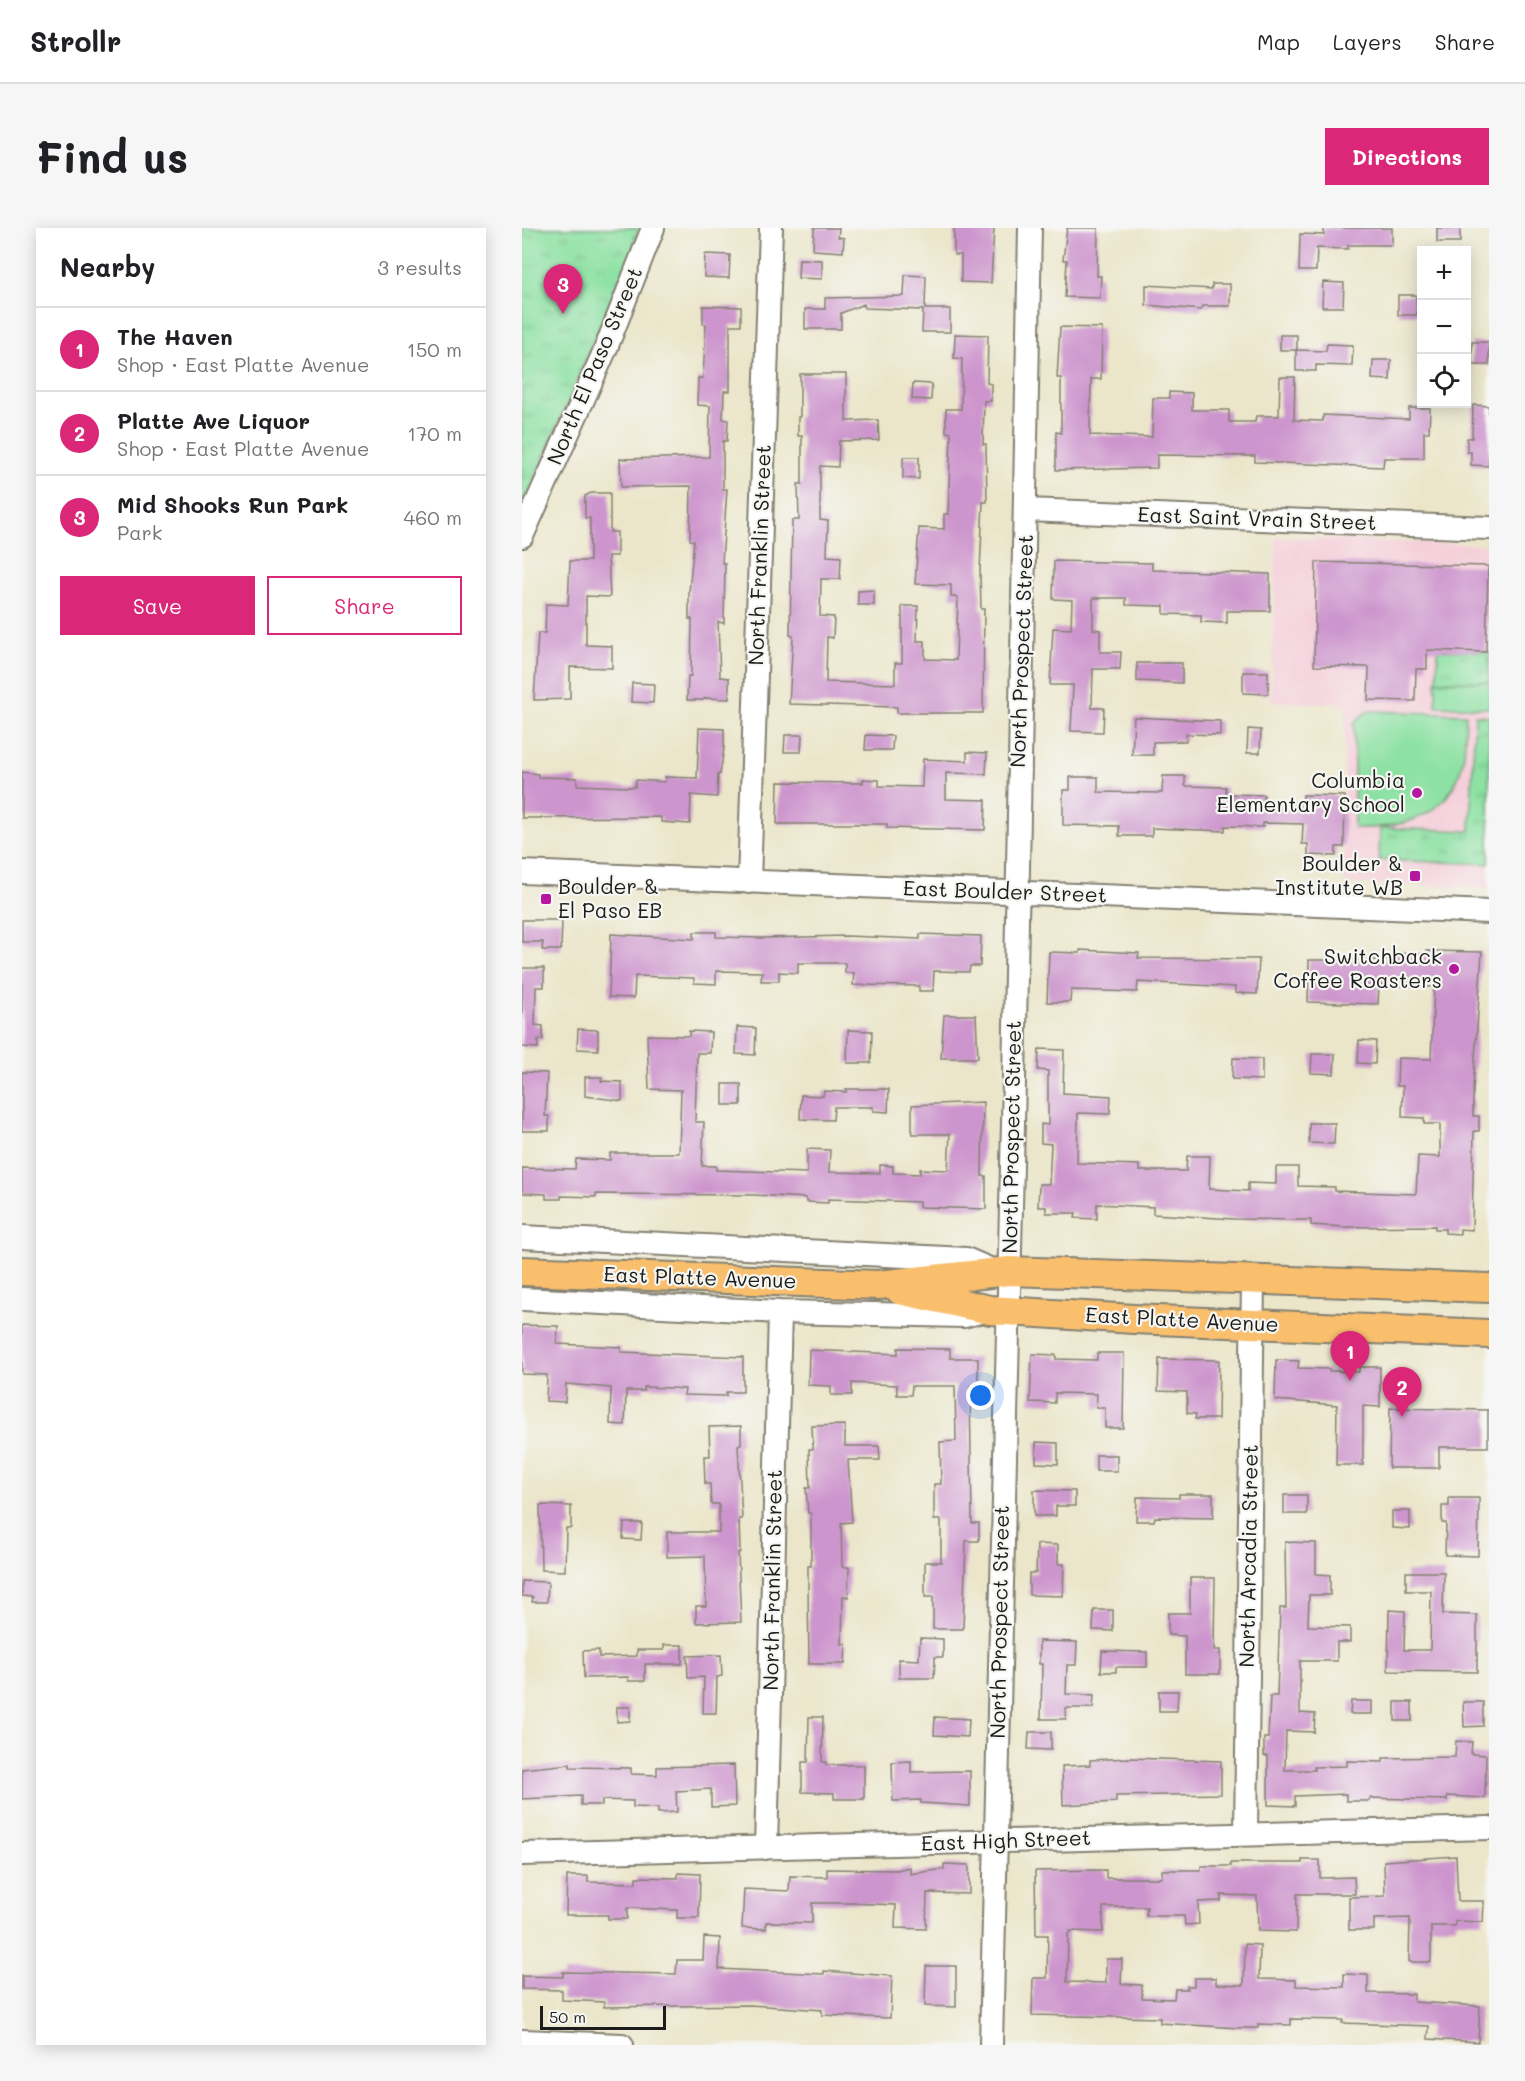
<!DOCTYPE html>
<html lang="en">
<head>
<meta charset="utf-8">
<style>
  :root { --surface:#fff; --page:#f6f6f6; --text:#202124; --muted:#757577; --line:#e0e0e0; --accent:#db2777 }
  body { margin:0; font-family:Mali,sans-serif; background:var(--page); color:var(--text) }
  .controls { position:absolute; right:18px; top:18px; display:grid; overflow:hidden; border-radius:0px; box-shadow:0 3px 15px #0003 }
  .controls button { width:54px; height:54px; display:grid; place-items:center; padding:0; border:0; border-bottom:2px solid var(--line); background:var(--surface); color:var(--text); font:30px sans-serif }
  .scale { position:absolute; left:18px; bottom:15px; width:126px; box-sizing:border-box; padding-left:6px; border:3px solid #1c1c1c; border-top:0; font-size:16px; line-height:21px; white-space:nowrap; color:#1c1c1c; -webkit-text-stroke:4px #f6f6f2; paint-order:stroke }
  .you { position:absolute; left:459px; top:1168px; width:21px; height:21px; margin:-15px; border:4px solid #fff; border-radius:50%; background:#1a73e8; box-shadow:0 0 0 9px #1a73e833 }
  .badge { display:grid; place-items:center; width:39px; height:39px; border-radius:50%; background:var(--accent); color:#fff; font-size:20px; font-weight:700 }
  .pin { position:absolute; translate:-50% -50px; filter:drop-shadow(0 2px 3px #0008) }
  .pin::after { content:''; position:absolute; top:32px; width:21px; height:18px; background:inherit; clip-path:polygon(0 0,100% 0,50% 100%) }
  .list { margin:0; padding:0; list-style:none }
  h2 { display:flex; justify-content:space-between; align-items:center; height:78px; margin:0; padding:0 24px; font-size:26px }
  h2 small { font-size:20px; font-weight:400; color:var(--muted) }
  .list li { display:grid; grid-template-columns:39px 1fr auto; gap:18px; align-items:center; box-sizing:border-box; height:84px; padding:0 24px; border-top:2px solid var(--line) }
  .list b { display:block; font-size:22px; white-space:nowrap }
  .list p { margin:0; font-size:20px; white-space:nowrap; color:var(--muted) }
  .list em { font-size:20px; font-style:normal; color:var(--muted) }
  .actions { display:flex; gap:12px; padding:18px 24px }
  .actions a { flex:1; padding:14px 0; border:2px solid var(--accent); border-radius:0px; text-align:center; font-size:21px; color:var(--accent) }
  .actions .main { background:var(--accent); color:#fff }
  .icon { flex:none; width:33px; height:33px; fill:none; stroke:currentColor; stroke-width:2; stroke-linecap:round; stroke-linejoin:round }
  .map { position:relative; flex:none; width:967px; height:1817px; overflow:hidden; border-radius:0px }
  header { display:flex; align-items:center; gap:36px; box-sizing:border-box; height:84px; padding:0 30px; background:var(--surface); border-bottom:2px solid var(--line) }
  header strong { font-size:28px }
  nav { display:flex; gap:33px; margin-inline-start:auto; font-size:21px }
  .intro { display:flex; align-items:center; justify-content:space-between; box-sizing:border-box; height:144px; padding:0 36px }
  h1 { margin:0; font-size:42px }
  .button { padding:15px 27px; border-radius:0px; background:var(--accent); color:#fff; font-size:21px; font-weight:700 }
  main { display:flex; gap:36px; padding:0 36px }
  aside { flex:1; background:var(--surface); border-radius:0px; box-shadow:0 3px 15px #0003 }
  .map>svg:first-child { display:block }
  .built { fill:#f5cfda }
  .grass { fill:url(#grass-tufts); stroke:#547e60; stroke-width:1.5 }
  .pitch { fill:#8ce1a3; stroke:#547e60; stroke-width:1.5 }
  .building { fill:#cd95cd }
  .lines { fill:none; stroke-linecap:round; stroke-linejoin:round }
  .minor-casing { stroke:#848173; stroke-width:26 }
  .major-casing { stroke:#848173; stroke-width:32 }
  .minor { stroke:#fff; stroke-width:22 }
  .major { stroke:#f9bf6d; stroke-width:28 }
  .poi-dot { fill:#b5179e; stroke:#f6f6f2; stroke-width:2 }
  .labels { text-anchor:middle; stroke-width:4.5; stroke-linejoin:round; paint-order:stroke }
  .street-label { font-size:21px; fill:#1c1c1c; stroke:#f6f6f2 }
  .poi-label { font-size:21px; fill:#1c1c1c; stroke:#f6f6f2; text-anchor:end }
</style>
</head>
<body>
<header>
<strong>Strollr</strong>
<nav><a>Map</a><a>Layers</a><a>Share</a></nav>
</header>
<div class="intro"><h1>Find us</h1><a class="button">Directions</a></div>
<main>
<aside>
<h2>Nearby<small>3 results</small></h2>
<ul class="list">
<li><span class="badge">1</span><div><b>The Haven</b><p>Shop · East Platte Avenue</p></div><em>150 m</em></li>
<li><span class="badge">2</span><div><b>Platte Ave Liquor</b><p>Shop · East Platte Avenue</p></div><em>170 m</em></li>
<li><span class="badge">3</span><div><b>Mid Shooks Run Park</b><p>Park</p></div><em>460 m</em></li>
</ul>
<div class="actions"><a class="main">Save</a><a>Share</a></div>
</aside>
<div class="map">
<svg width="967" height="1817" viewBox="0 0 967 1817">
  <defs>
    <pattern id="grass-tufts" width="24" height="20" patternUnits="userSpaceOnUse" patternTransform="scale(1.5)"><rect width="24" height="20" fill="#8ce1a3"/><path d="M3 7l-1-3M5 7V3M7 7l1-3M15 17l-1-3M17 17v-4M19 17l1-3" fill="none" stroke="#78c08c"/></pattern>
  </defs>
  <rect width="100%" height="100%" fill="#f6f6f2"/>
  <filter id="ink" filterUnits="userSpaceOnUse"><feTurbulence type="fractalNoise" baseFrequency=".0167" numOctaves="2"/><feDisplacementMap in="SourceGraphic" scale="12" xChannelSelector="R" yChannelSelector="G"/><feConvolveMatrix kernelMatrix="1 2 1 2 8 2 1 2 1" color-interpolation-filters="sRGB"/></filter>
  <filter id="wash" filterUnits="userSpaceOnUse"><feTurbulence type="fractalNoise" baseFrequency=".008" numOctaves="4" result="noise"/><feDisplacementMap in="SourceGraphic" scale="24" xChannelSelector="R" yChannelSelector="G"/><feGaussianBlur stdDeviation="1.35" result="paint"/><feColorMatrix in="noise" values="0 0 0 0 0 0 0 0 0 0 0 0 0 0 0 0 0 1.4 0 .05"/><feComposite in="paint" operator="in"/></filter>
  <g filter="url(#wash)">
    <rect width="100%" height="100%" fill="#ebe6ca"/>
    <path class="built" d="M754,309L967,317V660L822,655L823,476L749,474Z"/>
    <path class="grass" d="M0,0H116L111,21L0,280Z
      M916,422L967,424V454L915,453Z
      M953,487L967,488V636L857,632L858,600L948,603Z"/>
    <path class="pitch" d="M914,453L967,454V480L914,478Z
      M846,483L944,486C943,502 944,521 940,537C927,589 879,601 832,600V494Z"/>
    <g id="blocks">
      <path class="building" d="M292,0H317L316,9L322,10L321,24L291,22Z
        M432,0H472L469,55L439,54V27H432Z
        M545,0H576L575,48H579L578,70L543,69L545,32H541Z
        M802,0H870V17H826V21L795,20L794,43H777L778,6L802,7Z
        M915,0H938V14H915Z
        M183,26L208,27L207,50L182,49Z
        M277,31L300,32V51L276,50Z
        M383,47L404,48L403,81H428V104H400L401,82L342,80V76L319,85V101H283V81H303V70L382,68Z
        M801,54L822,55L821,79H800Z
        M690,56H708V78H680L679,82L624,77V57L690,61Z
        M876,67H894L895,87H876Z
        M181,78L219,79V97H208V163H202L201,191L206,192L205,213H201V261H205L200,335H203L202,395L196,394L198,449L207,450V471L183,470L181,472H165L166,448H169L170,391H167V364L172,313L168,312L169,258L99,259L98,231L187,229L188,178L175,177L176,150H181L184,96H181Z
        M538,99L580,100L579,151H569L568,207L630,209L631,170H647V164L670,165V182H707V194H733L734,188H757L758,149H773L772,192L801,193V187L887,191V180H908L907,204H902V230H862L861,239L733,234V228L635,227V240L534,242V204L539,205V150H535Z
        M433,106L466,107L465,155L469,156V173H462L461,216H464L465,274H461L458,344L459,381H462L461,485H375V479L267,476L271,408L268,407L270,292H277L276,256H280V208H276V189H278V146H324V193L356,192L357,212L317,213L316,239L298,238V292L306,293L305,328L319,329L318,351H299L298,388L312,389L311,410L305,409L304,454L373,456V435H380V378H396L395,413H403V431L434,432L436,369H429V357L393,356L397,300L422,301V286H426L429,205L424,204V181H439L440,131L432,130Z
        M758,107H775V122L804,123L805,116L831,117L830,138L794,137V143H774V122H758Z
        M950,114H967V137H950Z
        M851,132H869L868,152L850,151Z
        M391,155L410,156L409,172L390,171Z
        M951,177L967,178V238L949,237V224H945V210H950Z
        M381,229H397V251L381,250Z
        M69,265H88V304H95V328H86L88,369L64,368V417L90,418V440L48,439V471L12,472L16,405H23L24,376L46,377L48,333H68V290H63V268Z
        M532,333L630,335V342L748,346V383H705V395L679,394V387L642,386V378L604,377V370H571V401L578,402V424H599L598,441H571L570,480H582L581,504L549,503L551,457H528L531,400L549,401L550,372L531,371Z
        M794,334L966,338L964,424L905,422V441H894L893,473L846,472L847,439L792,438Z
        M352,362V377H336V363Z
        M615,435H660V455L615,453Z
        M721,444H746V466L721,465Z
        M110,455L132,456L131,475L109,474Z
        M612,489L698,493V507L664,506V513L631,514V527H610Z
        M177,500L202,501V520L198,546H196L195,569L169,567L168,596L139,594V589L0,590V544L16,546V549L55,550V557L107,559H113L114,552L143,554V549L175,550Z
        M726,501L739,502L738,525H725Z
        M263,507H280L279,524H262Z
        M344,507L371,508L370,522H343Z
        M445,524L465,525L464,546L424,545V571L464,572L463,602L365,600V596H255L256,554L341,555V551L357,552V558L400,559L401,531L445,533Z
        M641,548H663V558L704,559V566L742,567V573L781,574V567L823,568L822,619H814V628L786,627V616H780L781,596L741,595V599L703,598V603L630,600V608H597V598L541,597V562H548V549H576V564L640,565Z
        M0,692H40L39,722H20L21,714H0Z
        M172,704H194V709L240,710L324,708L398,711V706L459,708L458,738H448L447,744L412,743L411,763H397V758L331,757L332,745H323V735H276V745L257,744V753H239L240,744L194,743V756L172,755V750L113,748L112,770L87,769L89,706L172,711Z
        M558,722L617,725L616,730L737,731L735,766L713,765V759L616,754L615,764L549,762L548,774H525L527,724L558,725Z
        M905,723L960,724L951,861V888H957V903H952L950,1002L938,1001V1006L923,1005V1001H913V998L823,999L789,997V992L712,991L631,986V979L575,976V991L553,990L554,985H524V979H516L517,956H527L529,916L519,915V896L526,897V843L516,842L517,821L542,822L541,865L589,868L588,886L556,885L555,935L617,937V943H664L665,928H688L687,961L726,963V955L754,956V939H776V958L813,959V963L894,966L896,928L918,929V896H902V890L880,889L881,858H875L876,830L909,831L912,759L857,757L856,776L786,774L787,732H869L870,725L905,726Z
        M0,740H22V759H14L13,797L21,798V812H16V820L0,819Z
        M422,787H454L456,830H419Z
        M215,799L234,800L233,827L214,826Z
        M56,801L76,802V822L55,821Z
        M326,802L350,803L349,835H325Z
        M167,803L189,804L188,825H175L173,894H182L180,938H194V942L285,945V921L308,922L307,944L358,945V937L371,938V945L398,946V941L426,942L428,906H390V877L461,874L460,948H464V981L397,979V974L306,971V975L284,974V970L231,967L74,966V969L39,968V971H24V966L0,965V940L53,941L54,931L88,932V925H157L159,862L127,861L125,807L167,808Z
        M837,812L854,813L853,836L836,835Z
        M790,826H813L812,846L789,845Z
        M711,830L740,831V852L710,851Z
        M0,844L25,845L23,888H27V903H0Z
        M63,849H80L79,853L100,854V873L63,868Z
        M201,856H219V877H201Z
        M324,861H367L366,884L351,883V879H312L311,892L278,891L279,867L301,868L302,863L324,864Z
        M787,895H813L812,916L787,915Z
        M0,1097L36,1098L35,1116L99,1119V1124L221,1129V1164H204V1168L162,1167L163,1161L150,1160L122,1159V1163H104L103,1197L88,1196L89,1160L44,1156L43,1174L24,1173L25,1147L0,1146Z
        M376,1120L428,1121V1130H456V1158H448L450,1295H457V1313H444L441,1401H411V1369H403V1334H419V1292H412V1256H419L418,1214L434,1213L433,1158H390L389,1167H375V1157L330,1155V1167H309V1158L286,1157L287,1122L376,1126Z
        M575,1125H602L601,1200H583V1180H574L575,1166L533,1165V1175L508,1174L510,1126L534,1127V1131L575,1132Z
        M637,1131L697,1132L696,1191H673L674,1186L665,1185V1164L636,1163Z
        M754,1132L777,1133L776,1140L807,1141V1143L837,1144V1139H858V1179L841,1178V1237H814L815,1177L753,1172Z
        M868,1180L966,1182V1219H917V1240H867Z
        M323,1197V1218H357L358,1232H326L330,1294L319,1295L320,1339H327L326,1369L321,1368L320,1416H324L323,1436H287L286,1358V1338H289V1285H286L284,1260H288L287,1221H291L290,1198Z
        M219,1198V1216L216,1217L220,1291H217L218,1324L216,1325L219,1394L174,1395V1378H184L183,1328L145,1329V1304H197V1276H189L188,1256H183L182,1228H188L187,1199Z
        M514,1214L536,1215V1236L514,1235Z
        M574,1227H595V1243H574Z
        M512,1262L553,1263V1278H534V1288H512Z
        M657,1266H691V1290L633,1289L632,1293H614L615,1269L657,1270Z
        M762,1267H785V1286H762Z
        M927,1270H957L956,1328L923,1327L924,1295H920V1278H927Z
        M18,1277L49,1278V1300H44L43,1343L19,1342Z
        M870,1283H888V1301L870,1300Z
        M102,1295H120L119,1312L101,1311Z
        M763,1314L794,1315V1346L808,1347V1367H787L786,1398L828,1399V1414H815V1433H778V1485L793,1486L792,1504L764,1503L763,1542H793L792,1539L825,1538V1533L861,1534V1530L933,1529L934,1513L950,1514L949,1526L964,1527L963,1570L925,1568V1572L848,1570L847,1573H824V1566L773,1568V1578L746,1577V1528H742V1510H746L748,1468H755L758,1380H764Z
        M515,1316L536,1317V1336H542L541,1368L507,1367V1345H514Z
        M884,1344H922L921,1386L955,1387V1444L866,1443L867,1382L883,1383L882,1422H908L909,1363H884Z
        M668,1350H693L692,1422H698V1446H663V1408L646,1407V1385H668Z
        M0,1353L26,1354L25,1374H10L11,1369L0,1368Z
        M572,1382H591V1403L571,1402Z
        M398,1410L421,1411V1429H413L412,1450H377V1431L397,1432Z
        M517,1413L555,1414L554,1437H545L544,1466L572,1467L571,1480H544V1491H519L520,1436H517Z
        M142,1417H160V1436H123V1453H106V1449L62,1450L61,1423L77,1422V1429L115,1428V1422H142Z
        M580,1423L625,1424V1439H594V1444H579Z
        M199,1427L200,1448L195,1449L194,1485H181L182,1449L166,1450L165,1428Z
        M637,1463H656L655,1483H637Z
        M829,1473H850V1486H828Z
        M873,1474H890V1493H873Z
        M941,1474H961V1498L942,1499Z
        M95,1479H108V1493L95,1494Z
        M287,1489H301L300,1534H304V1537H342V1571H312V1565L280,1564V1534H286Z
        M413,1489L447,1491L446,1509L412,1507Z
        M507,1504H529V1522L506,1521Z
        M608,1530L699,1533V1566L594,1568V1574L541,1577L540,1538L568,1537V1532Z
        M389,1533V1544L448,1543V1578L399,1575V1572L371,1573L370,1534Z
        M48,1536V1539L109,1540V1546L135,1547V1539L212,1537L213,1578L189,1579V1561L154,1563L155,1584L136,1585V1580L111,1579V1573L80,1572V1577H59V1568L0,1571V1541Z
        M934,1628L936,1673H962L961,1694L933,1693V1698H909V1734H887L888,1690L852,1691V1702H827V1669L863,1668L862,1633Z
        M780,1632H798V1650L832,1649L833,1666H775L774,1704L736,1703L735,1668L699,1667V1673L676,1674L677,1696L663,1697L662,1688H624L625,1679H581V1704L548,1703L546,1706L545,1754L584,1755V1731H600L599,1756L620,1757V1770L652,1771L653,1761H665V1758H672V1750H694V1756L722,1757L723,1716L738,1717L737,1751L774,1752V1758L822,1759V1746L846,1747V1765L892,1766V1774L958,1778L956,1814L906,1811L907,1798L820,1795L821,1792L769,1791V1797L736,1796V1800H717L638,1795V1790L510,1787L511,1750H525L526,1707H514L513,1643L584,1642V1650H640V1642H679V1638H709V1635H780Z
        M422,1636L447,1637V1666L405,1665L404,1701L373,1700L374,1677L329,1675H290V1695L244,1694V1701L220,1700L222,1661L267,1663L268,1648L305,1649V1641L375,1642L388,1639V1646L422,1641Z
        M156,1645L178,1646L177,1690H155V1682L105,1680V1691H86V1687H44L45,1648H66V1654L114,1655V1649L156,1650Z
        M182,1709L198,1710L197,1741L302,1746V1743L370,1748L368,1790L300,1787V1782L228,1777L82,1779V1774L40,1772V1762L0,1761V1748L41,1749V1744L154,1746L155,1732H181Z
        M404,1738H434V1779L403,1778Z"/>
    </g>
  </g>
  <g filter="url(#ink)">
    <use href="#blocks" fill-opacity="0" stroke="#848173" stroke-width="1.5"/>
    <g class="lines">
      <g class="minor-casing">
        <path id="minor" d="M504,282L967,300
          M0,308L84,120L131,0
          M0,644L967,684
          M227,654L249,0
          M0,1009L444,1031L472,1043
          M0,1071L258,1084L442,1088L457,1084
          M724,1605L731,1051
          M244,1620L258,1084
          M0,1626L967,1600
          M0,1813L100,1817
          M469,1817L492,853L508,0"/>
      </g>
      <g class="major-casing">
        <path id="major" d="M0,1043L356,1057L487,1043L967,1060
          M378,1062L468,1082L612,1091L967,1106"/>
      </g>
      <use href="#minor" class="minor"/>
      <use href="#major" class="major"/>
    </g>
  </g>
  <g class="poi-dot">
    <circle cx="895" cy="565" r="6"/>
    <rect x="887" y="642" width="12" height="12" rx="3"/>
    <rect x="18" y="665" width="12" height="12" rx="3"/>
    <circle cx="932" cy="741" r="6"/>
  </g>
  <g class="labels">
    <g class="street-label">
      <text transform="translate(73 138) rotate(-67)" y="7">North El Paso Street</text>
      <text transform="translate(735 291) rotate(2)" y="7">East Saint Vrain Street</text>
      <text transform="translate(238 327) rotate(-88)" y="7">North Franklin Street</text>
      <text transform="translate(500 423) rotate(-88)" y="7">North Prospect Street</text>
      <text transform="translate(483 664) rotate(2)" y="7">East Boulder Street</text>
      <text transform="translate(490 909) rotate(-89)" y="7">North Prospect Street</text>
      <text transform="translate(178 1050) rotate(2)" y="7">East Platte Avenue</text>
      <text transform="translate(660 1092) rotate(3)" y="7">East Platte Avenue</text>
      <text transform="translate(727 1328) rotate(-89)" y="7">North Arcadia Street</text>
      <text transform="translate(251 1352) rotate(-89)" y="7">North Franklin Street</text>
      <text transform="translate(478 1394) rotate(-89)" y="7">North Prospect Street</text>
      <text transform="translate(484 1613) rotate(-2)" y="7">East High Street</text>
    </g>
    <g class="poi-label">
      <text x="883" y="560">Columbia<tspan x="883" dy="24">Elementary School</tspan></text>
      <text x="881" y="643">Boulder &amp;<tspan x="881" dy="24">Institute WB</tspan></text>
      <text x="36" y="666" text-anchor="start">Boulder &amp;<tspan x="36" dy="24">El Paso EB</tspan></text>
      <text x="920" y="736">Switchback<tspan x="920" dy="24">Coffee Roasters</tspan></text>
    </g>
  </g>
</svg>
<div class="controls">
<button>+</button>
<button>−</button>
<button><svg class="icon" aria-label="locate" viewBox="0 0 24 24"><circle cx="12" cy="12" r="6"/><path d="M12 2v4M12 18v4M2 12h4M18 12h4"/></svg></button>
</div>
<div class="scale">50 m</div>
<div class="you"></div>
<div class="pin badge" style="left:828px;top:1153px">1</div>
<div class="pin badge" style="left:880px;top:1189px">2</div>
<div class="pin badge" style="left:41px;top:86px">3</div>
</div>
</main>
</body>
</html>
